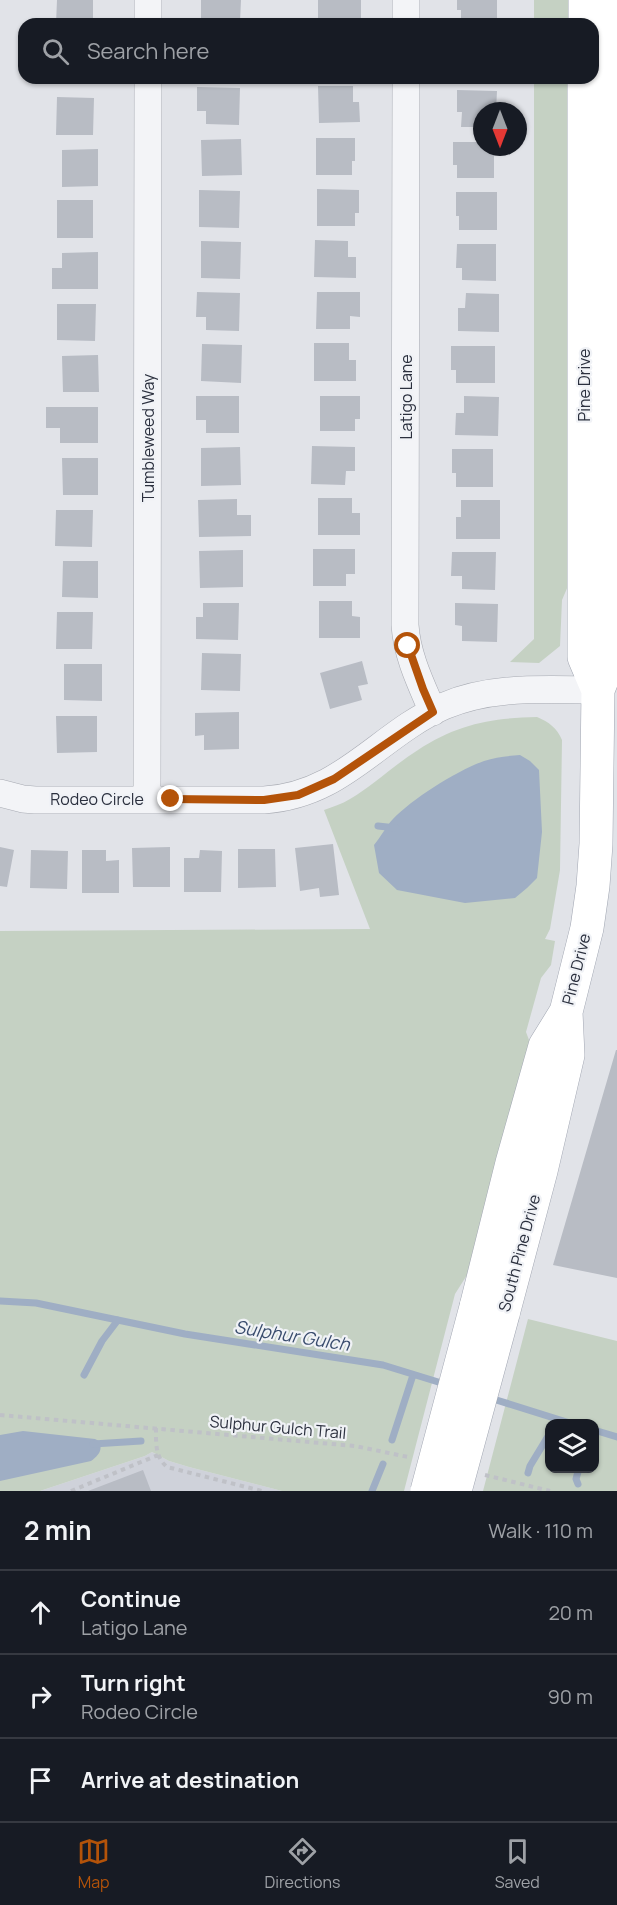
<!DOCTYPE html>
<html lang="en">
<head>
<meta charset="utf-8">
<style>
  :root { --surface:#171b24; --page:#242831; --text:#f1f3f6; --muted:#9ea1a6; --line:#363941; --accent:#b45309 }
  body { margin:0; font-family:Manrope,sans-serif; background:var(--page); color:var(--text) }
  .controls { position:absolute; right:18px; bottom:18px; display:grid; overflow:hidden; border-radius:12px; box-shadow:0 2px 4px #0004 }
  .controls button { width:54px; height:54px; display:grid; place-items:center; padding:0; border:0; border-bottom:2px solid var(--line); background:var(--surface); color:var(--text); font:30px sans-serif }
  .compass { position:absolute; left:473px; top:102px; width:54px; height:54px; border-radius:50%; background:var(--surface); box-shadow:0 2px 4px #0004; rotate:180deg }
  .stop { position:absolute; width:18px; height:18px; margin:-14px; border:4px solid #b45309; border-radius:50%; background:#fff }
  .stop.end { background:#b45309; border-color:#fff; box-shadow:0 2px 6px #0008 }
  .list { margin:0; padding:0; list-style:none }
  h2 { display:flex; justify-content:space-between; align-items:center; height:78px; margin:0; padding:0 24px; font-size:26px }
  h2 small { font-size:20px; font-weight:400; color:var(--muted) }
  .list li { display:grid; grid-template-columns:39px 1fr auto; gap:18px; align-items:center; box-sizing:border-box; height:84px; padding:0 24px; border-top:2px solid var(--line) }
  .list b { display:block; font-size:22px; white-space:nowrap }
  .list p { margin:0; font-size:20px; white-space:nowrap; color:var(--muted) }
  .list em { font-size:20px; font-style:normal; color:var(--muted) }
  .icon { flex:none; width:33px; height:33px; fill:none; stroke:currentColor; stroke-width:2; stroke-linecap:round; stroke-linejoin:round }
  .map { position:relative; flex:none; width:617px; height:1491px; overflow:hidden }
  .search { position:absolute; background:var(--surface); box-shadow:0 2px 4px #0004; left:18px; right:18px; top:18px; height:66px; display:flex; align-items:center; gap:15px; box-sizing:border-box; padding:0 21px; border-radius:18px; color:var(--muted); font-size:22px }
  .sheet { height:330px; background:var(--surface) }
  nav { display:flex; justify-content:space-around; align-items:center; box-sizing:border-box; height:84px; border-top:2px solid var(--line); background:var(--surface); font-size:16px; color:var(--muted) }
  nav a { display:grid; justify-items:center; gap:3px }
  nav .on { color:var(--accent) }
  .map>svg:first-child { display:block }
  .built { fill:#cfd2da }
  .green { fill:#c5d1c3; fill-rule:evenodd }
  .water { fill:#9faec4 }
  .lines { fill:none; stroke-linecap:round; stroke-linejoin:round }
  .stream { stroke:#9faec4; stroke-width:7 }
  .building { fill:#b8bcc4 }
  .minor-casing { stroke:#a7aab2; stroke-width:28 }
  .major-casing { stroke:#a1a6b2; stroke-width:34 }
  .path { stroke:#bfc1c7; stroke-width:4; stroke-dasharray:4.5 4.5; stroke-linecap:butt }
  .minor { stroke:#f3f4f7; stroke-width:27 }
  .major { stroke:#fff; stroke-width:33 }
  .major-bridge-casing { stroke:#a1a6b2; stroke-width:34; stroke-linecap:butt }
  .major-bridge { stroke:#fff; stroke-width:33 }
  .route { stroke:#b45309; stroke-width:8 }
  .labels { text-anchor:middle; stroke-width:4.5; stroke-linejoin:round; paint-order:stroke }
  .street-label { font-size:16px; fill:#2b303e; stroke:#f0f2f6 }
  .water-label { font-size:18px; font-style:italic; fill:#394c6d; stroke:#f0f2f6 }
</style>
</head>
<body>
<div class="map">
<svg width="617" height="1491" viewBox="0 0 617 1491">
  <rect width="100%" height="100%" fill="#e1e3e8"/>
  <path class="built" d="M152,1452L169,1461L189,1467L282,1491H40L145,1456Z"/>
  <path class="green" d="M534,0H572V24H534Z
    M534,78H572L571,579L562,600L560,646L539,663L510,662L534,639Z
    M537,717C549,722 557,728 562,740L560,870L550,929L545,939L555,941L551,965L541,978L526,1032L529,1040V1049L474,1264L455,1294L404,1491H282L189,1467L169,1461L152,1452L145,1456L40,1491H0V931L370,929L324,810C332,807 342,804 350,799C374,785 394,765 418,750C457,724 492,718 537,717Z
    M528,1319L617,1341V1491H483ZM550,1424H594V1468H550Z"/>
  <path class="water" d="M520,755L530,761L539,770L542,832L537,878L527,888L515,898L465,903L397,890L379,873L374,845C381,837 386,826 393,819C412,799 458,770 484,761C496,757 508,756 520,755Z
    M23,1431L95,1439L99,1441C103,1450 99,1455 91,1461L0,1481V1435Z"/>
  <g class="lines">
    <path class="stream" d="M378,826L396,828
      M0,1301L36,1303L185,1334L383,1365L448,1385
      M84,1375L102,1341L118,1320
      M490,1398L573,1424
      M594,1430L617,1437
      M392,1440L413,1375
      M93,1444L141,1441
      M528,1473L530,1466L550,1433
      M578,1484L576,1479L579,1468
      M372,1491L383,1464"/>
  </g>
  <path class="building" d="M57,0H93V24H56Z
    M201,0H241L240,22L201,21Z
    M318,0H361V22H318Z
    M457,0H497V24H461V10H457Z
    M63,78H99V84H63Z
    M318,86H353V102H359L360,122L319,123Z
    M197,87L240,88L239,125L206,124V111H197Z
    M457,90L497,91L496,111H482V127H461L462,112H457Z
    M57,97L94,98L93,135H56Z
    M316,138H355V161H352V175H316Z
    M241,139L242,175L202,176L201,140Z
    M453,142H482V147H494V178H457V165H453Z
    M98,149V186L62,187V150Z
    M317,189L359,190V213H355V226H317Z
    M199,190L240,191L239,228L199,227Z
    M456,192H497V230H459V216H456Z
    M57,200H93V238H57Z
    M315,240L348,241V257H356V278L314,277Z
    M201,241L241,242L240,279L201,278Z
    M457,244H496V281L462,280V268H456Z
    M98,252V289H52V268H62V253Z
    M197,292L240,293L239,331L206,330V317H196Z
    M317,292H360V317L350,316V329H316Z
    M466,293L499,294V332L458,331V308H465Z
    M57,304H96L95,341L57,340Z
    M314,343H349V360H356V381H314Z
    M202,344L242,345L241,383L201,381Z
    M451,346H495V383H456V370H451Z
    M98,355L99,392H63L62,356Z
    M196,396H239V433H206V420H196Z
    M320,396H360V419H355V431H320Z
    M464,396L499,397L498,436L455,435L456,413H464Z
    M46,407H98V443H60V428H46Z
    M312,446L355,447V471H346L345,485L311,484Z
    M240,447L241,485L201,486V448Z
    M452,449H493V487H456V473H452Z
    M62,458H98V495H63Z
    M318,498H352V513H360V535H318Z
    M237,499V515H251V536L199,537L198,500Z
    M461,500H500V539H456V517H461Z
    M56,510H93L92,547L55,546Z
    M313,549H355V574H346V586H313Z
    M243,550V587L200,588L199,551Z
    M452,552H496L495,590L462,589V576H451Z
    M63,561H98V598L62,597Z
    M319,601H352V616L360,617V638H319Z
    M203,603H239L238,640L196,639V617H203Z
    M455,603L498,604L497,642L462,641V626L455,625Z
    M57,612H93L92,649H56Z
    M202,653L241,654L240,691L201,690Z
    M362,661L368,684L358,686L362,700L330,709L320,673Z
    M64,664H102V701L64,700Z
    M239,712V749L204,750V735L195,736V713Z
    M56,716H97V752L57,753Z
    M333,844L339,895L320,897L319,888L300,891L295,848Z
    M0,847L14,850L7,887L0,886Z
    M170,847V887H133L132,848Z
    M238,849H275L276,887L238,888Z
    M31,850L68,851L67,889L30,888Z
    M82,850H106V861L119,860V893H82Z
    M200,850L222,851L221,892H184V858H199Z
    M616,1050H617V1278L553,1265Z
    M143,1470L151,1491H88Z"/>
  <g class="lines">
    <g class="minor-casing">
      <path id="minor" d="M148,24V0
        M406,24V0
        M406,78L405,625C407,656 421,684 433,712
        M0,793L23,799L35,800H264C343,795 378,735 444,706C493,685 546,690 598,690
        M147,799L148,78"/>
    </g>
    <g class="major-casing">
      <path id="major" d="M585,24V0
        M584,78V657L598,690
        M476,1307L512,1163L545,1046L566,1012L587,928L593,886L596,844L598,690L611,657L612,630L610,283L612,0
        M503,1314L541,1171L568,1055L566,1012"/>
    </g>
    <path class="path" d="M0,1415L355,1446L408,1457
      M156,1428C156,1443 155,1457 167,1467L262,1491
      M485,1475L550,1491
      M71,1491L158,1455"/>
    <use href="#minor" class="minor"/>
    <use href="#major" class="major"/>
    <g class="major-bridge-casing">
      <path id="major-bridge" d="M427,1491L476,1307
        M455,1491L503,1314"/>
    </g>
    <use href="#major-bridge" class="major-bridge"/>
  </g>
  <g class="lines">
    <path class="route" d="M171,799L264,800L298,795L334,779L433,712L423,689L408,646"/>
  </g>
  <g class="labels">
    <g class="street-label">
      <text transform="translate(584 385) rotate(-90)" y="6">Pine Drive</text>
      <text transform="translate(406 397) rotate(-90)" y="6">Latigo Lane</text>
      <text transform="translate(148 438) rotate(-90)" y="6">Tumbleweed Way</text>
      <text x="97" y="805">Rodeo Circle</text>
      <text transform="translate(576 969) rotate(-76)" y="6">Pine Drive</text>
      <text transform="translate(519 1253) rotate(-75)" y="6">South Pine Drive</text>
      <text transform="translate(278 1427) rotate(5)" y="6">Sulphur Gulch Trail</text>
    </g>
    <g class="water-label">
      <text transform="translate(292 1336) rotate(9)" y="6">Sulphur Gulch</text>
    </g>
  </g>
</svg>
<div class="controls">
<button><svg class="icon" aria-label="layers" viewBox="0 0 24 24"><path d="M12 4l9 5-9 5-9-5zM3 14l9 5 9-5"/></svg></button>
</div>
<svg class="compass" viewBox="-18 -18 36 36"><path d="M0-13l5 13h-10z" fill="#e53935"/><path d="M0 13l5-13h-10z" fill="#9ea1a6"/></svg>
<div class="stop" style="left:408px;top:646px"></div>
<div class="stop end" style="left:171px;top:799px"></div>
<div class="search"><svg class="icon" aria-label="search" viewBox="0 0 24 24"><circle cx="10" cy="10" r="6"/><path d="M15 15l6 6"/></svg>Search here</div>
</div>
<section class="sheet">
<h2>2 min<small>Walk · 110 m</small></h2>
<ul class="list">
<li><svg class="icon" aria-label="ahead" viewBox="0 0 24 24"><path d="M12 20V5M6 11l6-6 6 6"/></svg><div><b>Continue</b><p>Latigo Lane</p></div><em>20 m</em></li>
<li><svg class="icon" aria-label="right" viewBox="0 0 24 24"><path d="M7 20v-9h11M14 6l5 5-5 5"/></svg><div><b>Turn right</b><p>Rodeo Circle</p></div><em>90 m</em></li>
<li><svg class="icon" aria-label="arrive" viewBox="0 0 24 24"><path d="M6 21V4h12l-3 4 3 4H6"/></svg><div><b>Arrive at destination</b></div></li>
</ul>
</section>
<nav>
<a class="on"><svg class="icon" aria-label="map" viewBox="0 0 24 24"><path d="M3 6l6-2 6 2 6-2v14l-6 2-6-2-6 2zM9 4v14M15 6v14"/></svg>Map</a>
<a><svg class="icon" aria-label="directions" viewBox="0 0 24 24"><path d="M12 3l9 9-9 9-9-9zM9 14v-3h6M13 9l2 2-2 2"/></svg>Directions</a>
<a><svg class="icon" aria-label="saved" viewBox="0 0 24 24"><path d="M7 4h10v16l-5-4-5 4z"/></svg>Saved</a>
</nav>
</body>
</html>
